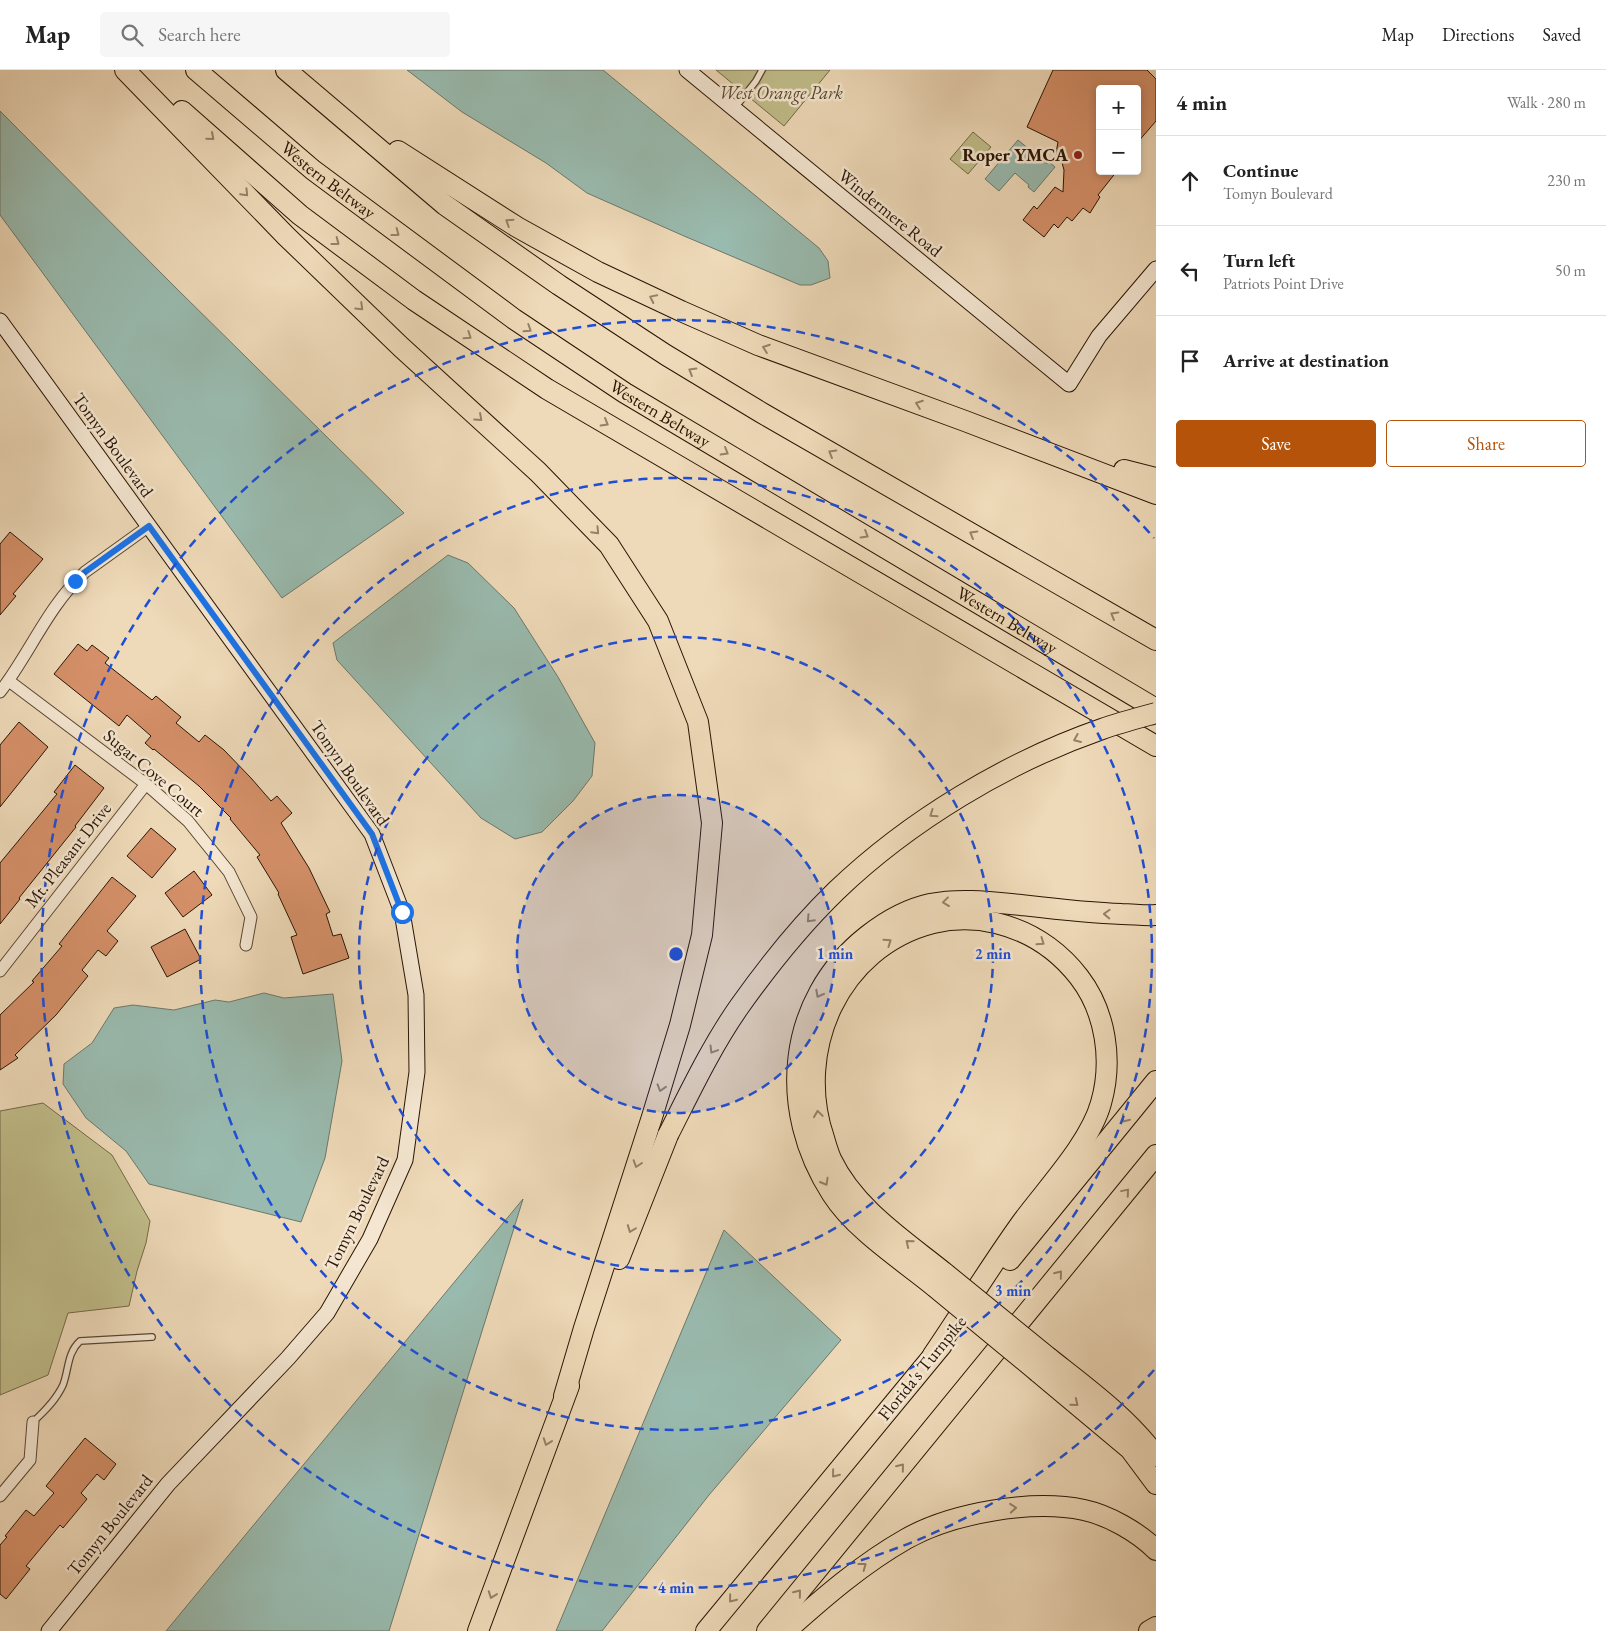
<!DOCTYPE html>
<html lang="en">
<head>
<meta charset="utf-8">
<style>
  :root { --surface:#fff; --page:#f6f6f6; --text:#222; --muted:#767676; --line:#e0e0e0; --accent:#b45309 }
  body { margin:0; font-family:"EB Garamond",serif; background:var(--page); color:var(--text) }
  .controls { position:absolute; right:15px; top:15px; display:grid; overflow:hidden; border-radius:5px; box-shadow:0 2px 8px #0003 }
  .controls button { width:45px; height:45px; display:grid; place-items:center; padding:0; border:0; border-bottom:1px solid var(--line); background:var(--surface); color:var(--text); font:25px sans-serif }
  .stop { position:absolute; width:15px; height:15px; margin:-11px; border:4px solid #1a73e8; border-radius:50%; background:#fff }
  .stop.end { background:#1a73e8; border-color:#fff; box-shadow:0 1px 5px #0008 }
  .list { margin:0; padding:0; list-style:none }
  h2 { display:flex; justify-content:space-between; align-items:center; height:65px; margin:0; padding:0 20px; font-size:21px }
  h2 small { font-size:16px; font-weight:400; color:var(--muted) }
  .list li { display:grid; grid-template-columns:32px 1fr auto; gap:15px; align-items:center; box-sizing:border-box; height:90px; padding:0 20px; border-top:1px solid var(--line) }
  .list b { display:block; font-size:19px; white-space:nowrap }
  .list p { margin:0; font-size:16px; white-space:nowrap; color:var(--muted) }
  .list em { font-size:16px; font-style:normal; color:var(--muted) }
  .actions { display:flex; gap:10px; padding:15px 20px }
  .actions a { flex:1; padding:11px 0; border:1px solid var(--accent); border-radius:5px; text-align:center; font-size:18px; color:var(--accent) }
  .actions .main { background:var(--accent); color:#fff }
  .icon { flex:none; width:28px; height:28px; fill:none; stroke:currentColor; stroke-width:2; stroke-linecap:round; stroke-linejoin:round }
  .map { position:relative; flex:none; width:1156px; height:1561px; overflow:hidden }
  header { display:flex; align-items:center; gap:30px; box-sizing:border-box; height:70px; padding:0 25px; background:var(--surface); border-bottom:1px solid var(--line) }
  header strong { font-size:24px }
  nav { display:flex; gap:28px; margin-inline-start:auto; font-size:18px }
  .search { width:350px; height:45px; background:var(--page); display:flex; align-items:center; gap:12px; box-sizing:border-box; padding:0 18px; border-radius:5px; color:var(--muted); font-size:19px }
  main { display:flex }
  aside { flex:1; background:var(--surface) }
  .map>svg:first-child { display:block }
  .green { fill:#c0bd8a; stroke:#746947 }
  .water { fill:#99baae; stroke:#6c786a }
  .building { fill:#d59069; stroke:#291504 }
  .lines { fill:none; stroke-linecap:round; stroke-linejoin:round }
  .lane-casing { stroke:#5a4631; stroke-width:8 }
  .street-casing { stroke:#5a4631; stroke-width:13 }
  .secondary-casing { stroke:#291504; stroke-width:17 }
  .highway-casing { stroke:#291504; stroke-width:22 }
  .lane { stroke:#f4e6d1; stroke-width:5.5 }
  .street { stroke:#f4e6d1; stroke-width:11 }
  .secondary { stroke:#f4e6d1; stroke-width:15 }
  .highway { stroke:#eed9b8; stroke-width:20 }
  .highway-bridge-casing { stroke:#291504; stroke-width:22; stroke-linecap:butt }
  .highway-bridge { stroke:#eed9b8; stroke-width:20 }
  .oneway { stroke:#958167 }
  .route { stroke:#1a73e8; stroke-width:6 }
  .ring { fill:none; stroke:#1d4ed8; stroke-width:2.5; stroke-dasharray:9 6 }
  .poi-dot { fill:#8f2418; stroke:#f4e6d1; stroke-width:2 }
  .labels { text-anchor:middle; stroke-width:5; stroke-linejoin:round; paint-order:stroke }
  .park-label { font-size:18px; font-style:italic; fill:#56472c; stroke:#f4e6d1 }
  .poi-label { font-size:18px; font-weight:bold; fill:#291504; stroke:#f4e6d1; text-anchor:end }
  .street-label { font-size:18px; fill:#291504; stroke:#f4e6d1 }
  .centre { fill:#1d4ed8; stroke:#f4e6d1; stroke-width:2.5 }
  .ring-label { font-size:15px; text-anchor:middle; font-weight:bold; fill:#1d4ed8; stroke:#f4e6d1; stroke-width:5; stroke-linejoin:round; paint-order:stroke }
</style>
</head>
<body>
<header>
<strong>Map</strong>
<div class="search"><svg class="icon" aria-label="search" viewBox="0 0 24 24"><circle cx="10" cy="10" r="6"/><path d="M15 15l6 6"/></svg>Search here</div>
<nav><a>Map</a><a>Directions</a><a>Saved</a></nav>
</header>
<main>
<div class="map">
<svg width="1156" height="1561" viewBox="0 0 1156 1561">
  <rect width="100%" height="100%" fill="#eed9b8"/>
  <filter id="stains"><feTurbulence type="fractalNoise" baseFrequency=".004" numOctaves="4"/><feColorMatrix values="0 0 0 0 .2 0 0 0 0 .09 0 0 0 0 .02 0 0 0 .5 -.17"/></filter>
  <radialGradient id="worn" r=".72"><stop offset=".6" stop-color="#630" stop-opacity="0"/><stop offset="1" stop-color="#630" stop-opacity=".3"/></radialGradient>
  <path class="green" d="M716,0H830L784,56Z
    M973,62L991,77L968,104L950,89Z
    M43,1033L112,1085L150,1151L146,1173L137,1201L129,1236L68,1243L48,1305L0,1325V1041Z"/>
  <path class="water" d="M407,0H603L819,178L828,191L830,208L811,215H800L684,166L587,123L546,93L462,42Z
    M0,41L175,217L404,443L282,528L0,145Z
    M1018,70L1047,94L1049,92L1055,97L1034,122L1028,117L1029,115L1015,103L999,121L985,109Z
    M448,485L468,493L514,538L558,607L595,673L592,706L573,731L542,762L515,769L481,748L337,590L333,573Z
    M264,923L284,928L333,924L342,991L325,1088L301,1152L149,1114L126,1081L86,1048L63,1014L64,994L92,973L114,938L133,935L174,940L215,930L229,932Z
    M523,1129L389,1561H166Z
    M724,1160L841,1270L709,1425L602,1561H556Z"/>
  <path class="building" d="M1053,0H1147L1156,9V51L1137,73V19H1100V101H1117L1098,125L1100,127L1090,143L1083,138L1072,151L1067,147L1058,158L1054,154L1044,167L1023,150L1034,136L1037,139L1055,117L1063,122L1064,100L1061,89L1058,88L1056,83L1058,72L1027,57Z
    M10,462L43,489L13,524L16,526L0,545V474Z
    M78,574L87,581L92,575L109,588L105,593L152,630L156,626L181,647L176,653L199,672L205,665L224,680L251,708L271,731L277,726L292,743L281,753L309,798L330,842L326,844L333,866L341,864L349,888L303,904L291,867L297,865L278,824L279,823L257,787L260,785L230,749L231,748L199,716L154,679L153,680L145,673L151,666L127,645L119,656L54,604Z
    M19,652L48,677L0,737V675Z
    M75,695L104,718L75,756L76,757L19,828L20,829L0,854V793L57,724L54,722Z
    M151,758L176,779L152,808L127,786Z
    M194,801L212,825L183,847L165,823Z
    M112,807L136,826L107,861L118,871L106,886L98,880L82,900L88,906L56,945L15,985L18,988L0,1000V945L34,912L32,911L62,876L59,874Z
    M185,859L201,889L167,907L151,877Z
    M85,1368L116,1394L104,1410L97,1404L81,1423L87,1429L63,1458L60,1455L26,1496L30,1499L6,1529L0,1524V1475L7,1467L5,1466L26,1440L34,1446L54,1423L46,1416Z"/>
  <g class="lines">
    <g class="lane-casing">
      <path id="lane" d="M734,39L756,11L762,0
        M33,1352C45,1341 56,1330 63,1315C69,1299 67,1283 80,1271L152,1267"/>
    </g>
    <g class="street-casing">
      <path id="street" d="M9,611L146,714L188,751L229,802L251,847L246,875
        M0,622C30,583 48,536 85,502L149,456
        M0,901L146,714
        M0,1426L30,1390L33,1352"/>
    </g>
    <g class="secondary-casing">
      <path id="secondary" d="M687,0L1069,314L1099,266L1156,199
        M0,251L372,764L402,842L416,925L417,1002L405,1090L370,1169L327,1243L288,1288L168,1414L49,1561"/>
    </g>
    <g class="highway-casing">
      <g id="highway">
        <path d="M125,0L286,166L401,277L538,402L609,475L658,551L698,652L712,753L702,865L680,955L652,1047L584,1258L564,1326"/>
        <path id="s1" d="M196,0L313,100L514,249L625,323L1156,639"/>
        <path d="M286,0L445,135L559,215L666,285L762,343L1156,570"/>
        <path d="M182,41L300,145L414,230L547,319L1156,676"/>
        <path d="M398,81L517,157L598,202L681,241L758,275L965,351L1156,424"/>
        <path d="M1124,400L1156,408"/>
        <path d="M619,1189L668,1065"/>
        <path d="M1010,1190L1156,1011"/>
        <path d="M935,1217C902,1190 855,1160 832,1124C777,1040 786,930 867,866C886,851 907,839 930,834C960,828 991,832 1021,835C1055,839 1088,843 1122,844C1133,844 1145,846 1156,845"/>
        <path d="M933,1285C963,1241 991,1195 1022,1152C1047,1118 1090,1073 1101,1033C1113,991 1106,942 1079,907C1058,880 1029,861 996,853C975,848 954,848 933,853C839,877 794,980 824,1068C826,1075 828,1082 831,1089C855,1139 904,1170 946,1204"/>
        <path d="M1049,1288C1087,1318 1127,1347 1156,1386"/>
        <path d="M1038,1302L1130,1379L1156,1414"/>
        <path d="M478,1561L569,1316"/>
        <path d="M706,1561L942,1275"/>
        <path d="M767,1561L1156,1085"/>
        <path d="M786,1561C824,1527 862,1494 906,1469C952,1443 1032,1429 1084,1440C1108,1445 1138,1462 1156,1480"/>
        <path d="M1149,1561L1156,1557"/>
      </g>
    </g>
    <use href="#lane" class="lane"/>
    <use href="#street" class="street"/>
    <use href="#secondary" class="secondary"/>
    <use href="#highway" class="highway"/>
    <g class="highway-bridge-casing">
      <path id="highway-bridge" d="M668,1065C690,1022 711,977 739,937C768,896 800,856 836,821C909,751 1007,692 1102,659C1119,653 1138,648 1156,643
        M946,1204L1049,1288
        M935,1217L1038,1302"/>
    </g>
    <use href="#highway-bridge" class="highway-bridge"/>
  </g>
  <defs><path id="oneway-chevron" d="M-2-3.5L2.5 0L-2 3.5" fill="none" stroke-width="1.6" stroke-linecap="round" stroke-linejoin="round" transform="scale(1.25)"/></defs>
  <g class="oneway">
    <use href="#oneway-chevron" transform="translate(211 67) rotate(41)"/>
    <use href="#oneway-chevron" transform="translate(245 123) rotate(46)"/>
    <use href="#oneway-chevron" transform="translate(509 152) rotate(-147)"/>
    <use href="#oneway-chevron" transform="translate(396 163) rotate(37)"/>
    <use href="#oneway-chevron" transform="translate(336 172) rotate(37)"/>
    <use href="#oneway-chevron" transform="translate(653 228) rotate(-154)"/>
    <use href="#oneway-chevron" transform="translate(360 237) rotate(44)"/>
    <use href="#oneway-chevron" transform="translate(528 259) rotate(33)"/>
    <use href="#oneway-chevron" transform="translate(468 266) rotate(34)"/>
    <use href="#oneway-chevron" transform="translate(766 278) rotate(-160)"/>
    <use href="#oneway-chevron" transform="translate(692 301) rotate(-149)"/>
    <use href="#oneway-chevron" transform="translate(919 334) rotate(-160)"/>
    <use href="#oneway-chevron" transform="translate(479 348) rotate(42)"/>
    <use href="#oneway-chevron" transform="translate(605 353) rotate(30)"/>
    <use href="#oneway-chevron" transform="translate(725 382) rotate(30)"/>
    <use href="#oneway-chevron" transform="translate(832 383) rotate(-150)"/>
    <use href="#oneway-chevron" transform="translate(596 461) rotate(46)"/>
    <use href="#oneway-chevron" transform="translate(973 464) rotate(-150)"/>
    <use href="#oneway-chevron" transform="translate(865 465) rotate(31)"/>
    <use href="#oneway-chevron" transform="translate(1114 545) rotate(-150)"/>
    <use href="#oneway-chevron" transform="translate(1077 669) rotate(157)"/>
    <use href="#oneway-chevron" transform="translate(933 744) rotate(145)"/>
    <use href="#oneway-chevron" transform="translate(946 832) rotate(173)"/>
    <use href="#oneway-chevron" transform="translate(1107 844) rotate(-178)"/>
    <use href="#oneway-chevron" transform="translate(810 849) rotate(133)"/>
    <use href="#oneway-chevron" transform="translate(888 872) rotate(-35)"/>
    <use href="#oneway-chevron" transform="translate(1041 872) rotate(35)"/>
    <use href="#oneway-chevron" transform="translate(819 924) rotate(118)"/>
    <use href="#oneway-chevron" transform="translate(713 980) rotate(121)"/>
    <use href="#oneway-chevron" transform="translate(661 1018) rotate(107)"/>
    <use href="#oneway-chevron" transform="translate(818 1044) rotate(-98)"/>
    <use href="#oneway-chevron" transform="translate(1125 1049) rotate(129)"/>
    <use href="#oneway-chevron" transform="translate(637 1094) rotate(108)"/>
    <use href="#oneway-chevron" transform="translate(825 1112) rotate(60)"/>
    <use href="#oneway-chevron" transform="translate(1126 1122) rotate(-50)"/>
    <use href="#oneway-chevron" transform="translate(631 1159) rotate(111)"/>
    <use href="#oneway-chevron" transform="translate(909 1173) rotate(-141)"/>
    <use href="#oneway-chevron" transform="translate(1059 1204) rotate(-51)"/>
    <use href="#oneway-chevron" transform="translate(1075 1333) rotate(39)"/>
    <use href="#oneway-chevron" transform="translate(547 1372) rotate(110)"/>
    <use href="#oneway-chevron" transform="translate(901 1397) rotate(-51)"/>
    <use href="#oneway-chevron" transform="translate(835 1404) rotate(129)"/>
    <use href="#oneway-chevron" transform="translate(1013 1438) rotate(-5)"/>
    <use href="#oneway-chevron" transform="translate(863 1496) rotate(-37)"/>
    <use href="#oneway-chevron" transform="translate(798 1523) rotate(-51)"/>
    <use href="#oneway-chevron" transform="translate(492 1525) rotate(110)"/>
    <use href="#oneway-chevron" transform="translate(732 1529) rotate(129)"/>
  </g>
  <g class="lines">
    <path class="route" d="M75,511L85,502L149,456L372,764L402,842"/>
  </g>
  <circle cx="676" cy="884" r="159" fill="#1d4ed8" fill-opacity=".12"/>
  <g class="ring">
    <circle cx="676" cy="884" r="159"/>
    <circle cx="676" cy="884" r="317"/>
    <circle cx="676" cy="884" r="476"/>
    <path d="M1154 1300A634 634 0 1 1 1154 468"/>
  </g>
  <circle class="poi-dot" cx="1078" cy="85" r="5"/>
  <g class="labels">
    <g class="park-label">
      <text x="781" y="29">West Orange Park</text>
    </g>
    <g class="poi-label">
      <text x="1068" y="91">Roper YMCA</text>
    </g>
    <g class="street-label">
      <text dy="6" stroke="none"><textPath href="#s1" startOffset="172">Western Beltway</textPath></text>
      <text transform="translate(890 143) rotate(39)" y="6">Windermere Road</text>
      <text dy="6" stroke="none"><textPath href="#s1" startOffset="578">Western Beltway</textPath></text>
      <text transform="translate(113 375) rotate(54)" y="6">Tomyn Boulevard</text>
      <text dy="6" stroke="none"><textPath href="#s1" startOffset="982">Western Beltway</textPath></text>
      <text transform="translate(154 703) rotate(40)" y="6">Sugar Cove Court</text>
      <text transform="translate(350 703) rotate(55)" y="6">Tomyn Boulevard</text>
      <text transform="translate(68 785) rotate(-52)" y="6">Mt. Pleasant Drive</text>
      <text transform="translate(357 1143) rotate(-64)" y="6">Tomyn Boulevard</text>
      <text transform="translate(922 1298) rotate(-51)" y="6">Florida's Turnpike</text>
      <text transform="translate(110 1455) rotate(-51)" y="6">Tomyn Boulevard</text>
    </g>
  </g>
  <circle cx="676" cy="884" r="8" class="centre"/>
  <g class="ring-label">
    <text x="835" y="889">1 min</text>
    <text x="993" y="889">2 min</text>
    <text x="1013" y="1226">3 min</text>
    <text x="676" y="1523">4 min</text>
  </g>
  <rect width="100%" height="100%" filter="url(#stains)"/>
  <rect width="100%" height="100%" fill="url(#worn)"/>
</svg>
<div class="controls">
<button>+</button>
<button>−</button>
</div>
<div class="stop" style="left:402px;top:842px"></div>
<div class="stop end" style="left:75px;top:511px"></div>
</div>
<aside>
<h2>4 min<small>Walk · 280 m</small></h2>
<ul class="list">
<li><svg class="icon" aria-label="ahead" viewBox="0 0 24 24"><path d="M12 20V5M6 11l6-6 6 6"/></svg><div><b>Continue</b><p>Tomyn Boulevard</p></div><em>230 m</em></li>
<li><svg class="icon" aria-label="left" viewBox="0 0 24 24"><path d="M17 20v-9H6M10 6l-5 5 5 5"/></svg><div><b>Turn left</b><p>Patriots Point Drive</p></div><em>50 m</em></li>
<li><svg class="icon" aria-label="arrive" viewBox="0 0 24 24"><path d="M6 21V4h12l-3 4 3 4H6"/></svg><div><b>Arrive at destination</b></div></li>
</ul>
<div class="actions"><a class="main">Save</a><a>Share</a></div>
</aside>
</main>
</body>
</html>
